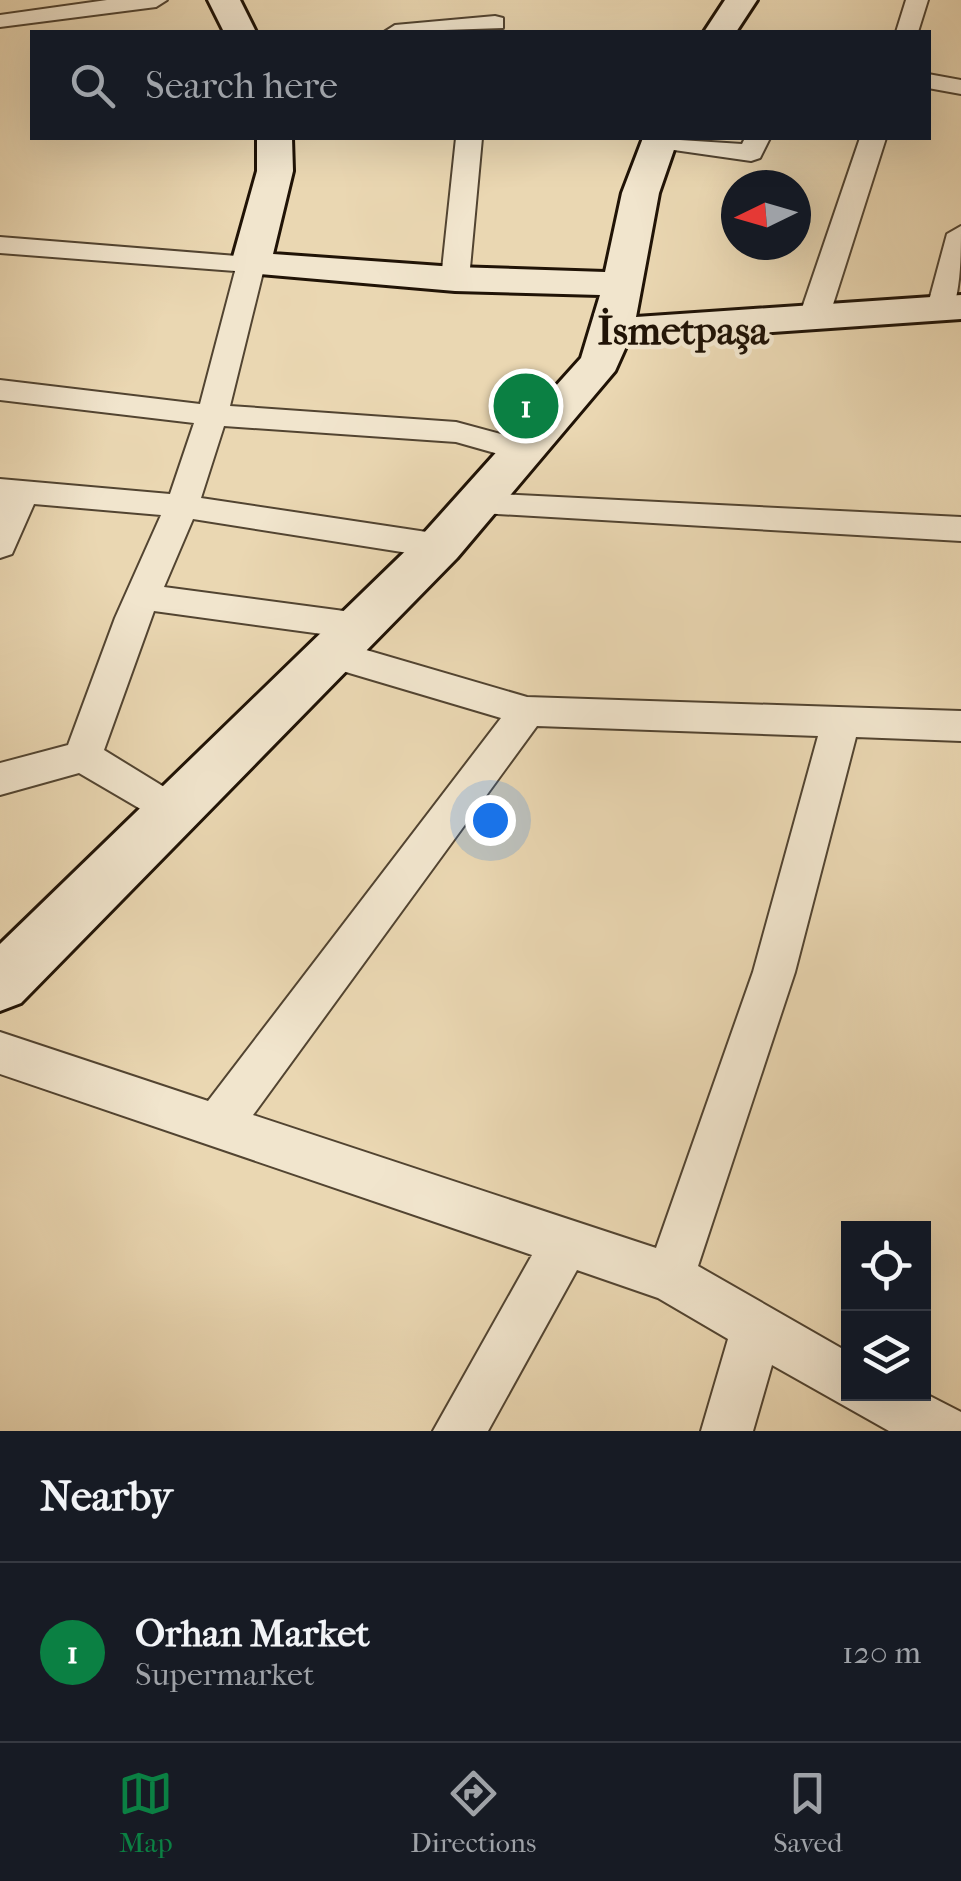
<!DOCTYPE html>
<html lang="en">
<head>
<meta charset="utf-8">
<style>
  :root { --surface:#171b24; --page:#20242c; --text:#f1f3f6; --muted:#9ea1a6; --line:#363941; --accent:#0b8043 }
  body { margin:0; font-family:"IM FELL French Canon",serif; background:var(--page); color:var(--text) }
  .controls { position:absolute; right:30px; bottom:30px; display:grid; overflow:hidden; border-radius:0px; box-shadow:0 10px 40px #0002 }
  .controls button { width:90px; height:90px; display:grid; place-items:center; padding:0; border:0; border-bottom:2px solid var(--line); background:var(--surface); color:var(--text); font:50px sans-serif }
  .compass { position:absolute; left:721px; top:170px; width:90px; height:90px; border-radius:50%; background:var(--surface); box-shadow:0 10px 40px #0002; rotate:265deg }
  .you { position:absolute; left:490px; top:820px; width:35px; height:35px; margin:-25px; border:8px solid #fff; border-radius:50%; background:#1a73e8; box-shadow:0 0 0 15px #1a73e833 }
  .badge { display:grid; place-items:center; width:65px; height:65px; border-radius:50%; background:var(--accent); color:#fff; font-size:32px; font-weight:700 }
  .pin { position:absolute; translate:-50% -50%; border:5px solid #fff; box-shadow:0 2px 10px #0006 }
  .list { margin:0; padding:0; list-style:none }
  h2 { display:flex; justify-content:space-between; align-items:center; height:130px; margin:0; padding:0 40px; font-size:42px }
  h2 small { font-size:32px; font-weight:400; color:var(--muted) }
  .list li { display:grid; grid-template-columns:65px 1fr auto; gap:30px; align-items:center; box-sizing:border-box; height:180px; padding:0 40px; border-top:2px solid var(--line) }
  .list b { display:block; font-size:38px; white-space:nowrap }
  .list p { margin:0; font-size:32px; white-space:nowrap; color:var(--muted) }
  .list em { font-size:32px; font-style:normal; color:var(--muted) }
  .icon { flex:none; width:55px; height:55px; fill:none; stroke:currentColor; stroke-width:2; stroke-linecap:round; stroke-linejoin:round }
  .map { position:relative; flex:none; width:961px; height:1431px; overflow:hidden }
  .search { position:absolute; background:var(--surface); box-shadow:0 10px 40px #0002; left:30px; right:30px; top:30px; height:110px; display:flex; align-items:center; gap:25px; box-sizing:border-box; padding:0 35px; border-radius:0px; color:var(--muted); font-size:38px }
  .sheet { height:310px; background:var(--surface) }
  nav { display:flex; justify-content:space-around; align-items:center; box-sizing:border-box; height:140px; border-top:2px solid var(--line); background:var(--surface); font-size:28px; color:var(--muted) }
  nav a { display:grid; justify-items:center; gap:5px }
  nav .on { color:var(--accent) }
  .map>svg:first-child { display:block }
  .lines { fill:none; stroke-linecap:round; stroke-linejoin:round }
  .street-casing { stroke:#524431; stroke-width:4 }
  .secondary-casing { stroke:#201306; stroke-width:6 }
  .street { fill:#f1e5cd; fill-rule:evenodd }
  .secondary { fill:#f1e5cd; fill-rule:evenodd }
  .labels { text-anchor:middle; stroke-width:9; stroke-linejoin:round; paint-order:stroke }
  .far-district-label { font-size:40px; font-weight:bold; fill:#201306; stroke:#f1e5cd }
</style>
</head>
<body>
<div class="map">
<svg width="961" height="1431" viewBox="0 0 961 1431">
  <rect width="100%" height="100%" fill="#ead7b2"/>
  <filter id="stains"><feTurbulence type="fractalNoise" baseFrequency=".002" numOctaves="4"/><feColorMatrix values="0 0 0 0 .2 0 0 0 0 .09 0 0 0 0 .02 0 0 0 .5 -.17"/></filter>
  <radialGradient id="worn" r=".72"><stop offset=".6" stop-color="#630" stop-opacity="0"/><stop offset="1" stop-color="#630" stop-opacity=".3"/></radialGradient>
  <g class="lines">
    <g class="street-casing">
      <path id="street" d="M107,0H167L156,7L0,27V15Z
        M906,0H928L918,32H896Z
        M495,16L503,18V28L384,32L395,25Z
        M928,74L961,80V94L928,88Z
        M456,138H482L469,279L455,287L441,279Z
        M649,138L742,144L745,138H770L760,158L751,161L660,148L651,145Z
        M860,138H886L829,317L824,323H804L799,317Z
        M961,226C961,254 961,290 951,314H931L927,308L947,234Z
        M0,237L261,258L265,264L230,406L456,422L534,443L539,450L534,457L523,461L456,442L224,426L201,498L440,534L452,538L457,546L452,554L440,558L193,519L164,587L359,613L372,617L377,626L372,635L359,639L154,611L104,750L187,801L193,812L187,823L173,828L79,773L0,795V763L68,745L115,618L161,515L34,504L12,554L0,558V479L170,494L194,423L0,400V380L200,404L235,271L0,253Z
        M476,493L961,517V541L464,512L459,504L464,496Z
        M332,640L527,697L961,711V741L856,737L795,972L698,1266L848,1352V1394L924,1393L961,1412V1431H889L772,1365L753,1431H701L728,1339L658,1298L577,1270L488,1431H433L532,1255L0,1074V1032L208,1101L501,718L319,664L314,654L319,644ZM537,726L818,736L753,972L656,1248L253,1115Z"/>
    </g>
    <g class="secondary-casing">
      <path id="secondary" d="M208,0H240L256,32H224Z
        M725,0H757L736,32H704Z
        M257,138H292L293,171L273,254L455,267L605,272L622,193L643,138H678L659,193L636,317L961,295V319L628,342L615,371L457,558L21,1003L0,1011V944L423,534L581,358L600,295L455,291L237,272L231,264L257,171Z"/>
    </g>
    <use href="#street" class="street"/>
    <use href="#secondary" class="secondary"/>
  </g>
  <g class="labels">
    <g class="far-district-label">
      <text x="683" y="344">İsmetpaşa</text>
    </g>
  </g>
  <rect width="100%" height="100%" filter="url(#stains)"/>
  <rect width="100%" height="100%" fill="url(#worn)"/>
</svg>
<div class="controls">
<button><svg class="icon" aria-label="locate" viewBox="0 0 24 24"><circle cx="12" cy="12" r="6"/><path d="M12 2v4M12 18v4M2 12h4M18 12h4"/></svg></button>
<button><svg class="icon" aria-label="layers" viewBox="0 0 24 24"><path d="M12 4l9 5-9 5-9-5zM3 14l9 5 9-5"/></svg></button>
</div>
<svg class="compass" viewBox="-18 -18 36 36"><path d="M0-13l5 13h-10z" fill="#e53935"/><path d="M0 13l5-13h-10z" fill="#9ea1a6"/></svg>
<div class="you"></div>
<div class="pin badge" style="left:526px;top:406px">1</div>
<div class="search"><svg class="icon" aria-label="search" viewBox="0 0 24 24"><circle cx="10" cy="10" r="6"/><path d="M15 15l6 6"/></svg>Search here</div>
</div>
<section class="sheet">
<h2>Nearby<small></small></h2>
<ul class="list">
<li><span class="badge">1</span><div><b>Orhan Market</b><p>Supermarket</p></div><em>120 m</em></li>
</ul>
</section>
<nav>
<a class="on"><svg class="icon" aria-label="map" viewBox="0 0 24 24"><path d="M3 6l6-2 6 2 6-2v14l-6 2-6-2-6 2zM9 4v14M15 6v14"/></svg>Map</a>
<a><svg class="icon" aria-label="directions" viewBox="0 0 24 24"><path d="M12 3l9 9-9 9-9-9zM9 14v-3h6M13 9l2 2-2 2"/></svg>Directions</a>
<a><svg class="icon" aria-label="saved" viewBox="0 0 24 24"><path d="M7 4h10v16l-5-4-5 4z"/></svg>Saved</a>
</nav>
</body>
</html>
